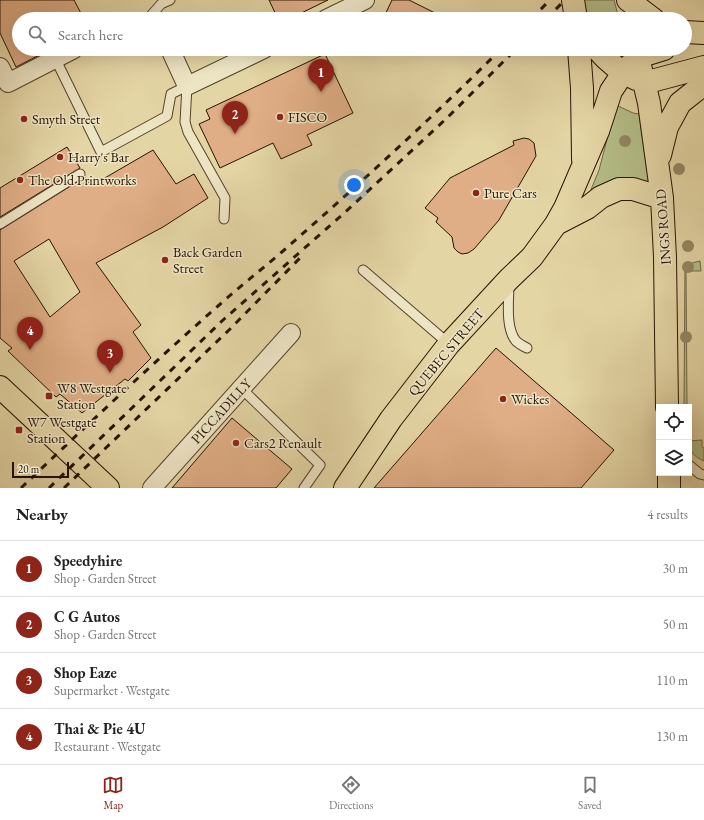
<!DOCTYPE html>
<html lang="en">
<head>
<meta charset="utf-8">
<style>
  :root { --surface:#fff; --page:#f6f6f6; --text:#222; --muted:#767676; --line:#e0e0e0; --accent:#8f2418 }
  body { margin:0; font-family:"EB Garamond",serif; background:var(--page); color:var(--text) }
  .controls { position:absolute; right:12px; bottom:12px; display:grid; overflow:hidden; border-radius:0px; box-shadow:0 4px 16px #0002 }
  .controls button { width:36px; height:36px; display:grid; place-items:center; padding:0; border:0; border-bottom:1px solid var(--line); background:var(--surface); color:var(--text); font:20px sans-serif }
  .scale { position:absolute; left:12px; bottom:10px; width:57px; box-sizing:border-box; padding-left:4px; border:2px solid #261200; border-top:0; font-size:11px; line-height:14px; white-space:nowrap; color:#261200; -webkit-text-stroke:3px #ede4c4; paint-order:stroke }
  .you { position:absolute; left:354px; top:185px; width:14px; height:14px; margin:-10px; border:3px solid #fff; border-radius:50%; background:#1a73e8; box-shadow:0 0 0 6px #1a73e833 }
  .badge { display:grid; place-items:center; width:26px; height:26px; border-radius:50%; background:var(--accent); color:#fff; font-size:13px; font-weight:700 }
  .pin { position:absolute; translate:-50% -33px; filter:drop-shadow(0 1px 2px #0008) }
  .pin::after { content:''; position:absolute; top:21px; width:14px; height:12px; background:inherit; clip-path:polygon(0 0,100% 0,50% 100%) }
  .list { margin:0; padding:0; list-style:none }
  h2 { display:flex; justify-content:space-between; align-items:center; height:52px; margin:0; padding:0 16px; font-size:17px }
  h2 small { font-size:13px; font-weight:400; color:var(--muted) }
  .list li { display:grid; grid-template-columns:26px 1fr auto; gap:12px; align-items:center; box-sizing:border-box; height:56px; padding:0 16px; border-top:1px solid var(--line) }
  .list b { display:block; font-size:15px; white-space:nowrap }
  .list p { margin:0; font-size:13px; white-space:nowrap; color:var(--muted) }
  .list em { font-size:13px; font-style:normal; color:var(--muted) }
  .icon { flex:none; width:22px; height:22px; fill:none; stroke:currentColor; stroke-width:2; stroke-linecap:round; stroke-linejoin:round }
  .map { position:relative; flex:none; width:704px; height:488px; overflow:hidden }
  .search { position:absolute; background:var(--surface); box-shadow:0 4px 16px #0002; left:12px; right:12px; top:12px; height:44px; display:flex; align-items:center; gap:10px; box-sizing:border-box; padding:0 14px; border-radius:22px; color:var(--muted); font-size:15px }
  .sheet { height:276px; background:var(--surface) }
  nav { display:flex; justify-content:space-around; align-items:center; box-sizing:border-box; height:56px; border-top:1px solid var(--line); background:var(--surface); font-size:11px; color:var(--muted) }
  nav a { display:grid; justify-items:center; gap:2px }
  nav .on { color:var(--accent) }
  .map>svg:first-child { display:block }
  .green { fill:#b4bd87; stroke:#6d6844 }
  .building { fill:#e0ae86; stroke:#261200; fill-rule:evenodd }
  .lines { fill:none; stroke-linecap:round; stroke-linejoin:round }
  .lane-casing { stroke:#564329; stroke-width:11 }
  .street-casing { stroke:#564329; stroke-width:20 }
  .primary-casing { stroke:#261200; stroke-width:24 }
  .highway-casing { stroke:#261200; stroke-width:24 }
  .lane { stroke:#ede4c4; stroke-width:9 }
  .street { stroke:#ede4c4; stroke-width:18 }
  .primary { stroke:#e4d5a5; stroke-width:22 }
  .highway { stroke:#e4d5a5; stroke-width:22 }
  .rail { stroke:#261200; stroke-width:3; stroke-dasharray:7 7; stroke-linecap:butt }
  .tree { fill:#938660 }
  .poi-dot { fill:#8f2418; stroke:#ede4c4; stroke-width:1.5 }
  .labels { text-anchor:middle; stroke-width:3; stroke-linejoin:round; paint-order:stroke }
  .poi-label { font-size:14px; fill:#261200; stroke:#ede4c4; text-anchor:start }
  .street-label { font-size:14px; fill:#261200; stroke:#ede4c4 }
</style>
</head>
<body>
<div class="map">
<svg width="704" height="488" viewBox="0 0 704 488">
  <rect width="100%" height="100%" fill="#e4d5a5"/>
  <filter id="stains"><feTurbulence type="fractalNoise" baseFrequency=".005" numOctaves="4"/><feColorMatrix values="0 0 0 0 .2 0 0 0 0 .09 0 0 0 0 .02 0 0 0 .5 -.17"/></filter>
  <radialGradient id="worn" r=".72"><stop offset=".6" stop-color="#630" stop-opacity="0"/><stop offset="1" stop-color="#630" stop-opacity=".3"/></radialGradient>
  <path class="green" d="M584,0H614L619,19H588L582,2Z
    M616,105L633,113L639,114L649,184L586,202L599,170Z
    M700,261L701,271H686L687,407H684L685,267L688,264Z
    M702,440V447L704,448V461C694,457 689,451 689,441Z"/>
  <path class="building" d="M0,0H74L84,19H19V49H51L16,67L0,33Z
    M269,0H328L289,19H278Z
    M392,0H409L447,19H383Z
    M325,54L353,113L307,135L312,145L281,159L273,143L220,168L199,124L210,119L206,110Z
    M524,138L529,139L534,143L536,156L499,220L474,249L468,253L462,254L458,252L454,248L452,237L436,222L438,218L425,208L450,178L514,145L513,141Z
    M67,147L80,168L0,217V188Z
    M153,150L176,184L194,174L208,198L163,227L96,263L141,325L133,332L151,358L128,381L125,379L82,413L60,394L56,397L8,351L12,348L0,338V230L85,177L91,186ZM49,239L80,292L50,317L14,261Z
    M496,348L614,450L581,488H374Z
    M232,418L292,469L276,488H172Z"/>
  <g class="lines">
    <g class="lane-casing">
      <path id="lane" d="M148,19L161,4L170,0
        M55,58L101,152L167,116L171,94L187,86L185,122L188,132L225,198L224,219
        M0,224L80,174
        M363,270L449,344
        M509,284C509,299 505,328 516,341C518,343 523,346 527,348
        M241,388L320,465L304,488
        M689,465L700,474L704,475"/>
    </g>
    <g class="street-casing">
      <path id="street" d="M326,19L365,0
        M170,49L187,86L264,49
        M0,67L8,83L74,49
        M152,488L291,333"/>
    </g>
    <g class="primary-casing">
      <path id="primary" d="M638,57L664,49
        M644,83L704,67
        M0,387L108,488"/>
    </g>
    <g class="highway-casing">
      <path id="highway" d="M573,0L576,19
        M628,0L653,19
        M685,32L704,33
        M579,49L582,88L583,159
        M597,49C608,62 620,72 636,79
        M636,49L649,103L662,198L665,257L667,407
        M660,155L667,127L680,103L704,84
        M556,224L587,208L601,197L619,189H633L662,198
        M669,473V488
        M345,488L391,419L449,344L509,279L532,257L556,224L565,208L598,131L611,91L623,73L638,57"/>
    </g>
    <use href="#lane" class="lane"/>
    <use href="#street" class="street"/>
    <use href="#primary" class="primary"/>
    <use href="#highway" class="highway"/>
    <path class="rail" d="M531,19L550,0
      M546,19L565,0
      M21,488C86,426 151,365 218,306C239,287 261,270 283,251C357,186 431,119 501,49
      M49,488L222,321L342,215L448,117L516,49
      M64,488L229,330L300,258"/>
  </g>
  <g class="tree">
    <circle cx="625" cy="141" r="6"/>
    <circle cx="679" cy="169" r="6"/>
    <circle cx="688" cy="246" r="6"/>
    <circle cx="688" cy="267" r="6"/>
    <circle cx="686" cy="337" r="6"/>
  </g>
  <g class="poi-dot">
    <circle cx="280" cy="117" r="4"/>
    <circle cx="24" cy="119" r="4"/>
    <circle cx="60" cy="157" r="4"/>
    <circle cx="20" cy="180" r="4"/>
    <circle cx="476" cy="193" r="4"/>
    <circle cx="165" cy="260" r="4"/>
    <rect x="45" y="392" width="8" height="8" rx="2"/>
    <circle cx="503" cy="399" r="4"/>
    <rect x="15" y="426" width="8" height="8" rx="2"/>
    <circle cx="236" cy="443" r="4"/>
  </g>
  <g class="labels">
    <g class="poi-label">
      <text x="288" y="122">FISCO</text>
      <text x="32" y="124">Smyth Street</text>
      <text x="68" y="162">Harry's Bar</text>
      <text x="28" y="185">The Old Printworks</text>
      <text x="484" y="198">Pure Cars</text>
      <text x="173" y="257">Back Garden<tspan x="173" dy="16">Street</tspan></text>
      <text x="57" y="393">W8 Westgate<tspan x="57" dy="16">Station</tspan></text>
      <text x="511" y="404">Wickes</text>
      <text x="27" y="427">W7 Westgate<tspan x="27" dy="16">Station</tspan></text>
      <text x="244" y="448">Cars2 Renault</text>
    </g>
    <g class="street-label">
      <text transform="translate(663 227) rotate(-94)" y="5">INGS ROAD</text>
      <text transform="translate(446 352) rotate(-50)" y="5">QUEBEC STREET</text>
      <text transform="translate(221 411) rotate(-48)" y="5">PICCADILLY</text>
    </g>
  </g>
  <rect width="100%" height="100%" filter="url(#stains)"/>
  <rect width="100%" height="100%" fill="url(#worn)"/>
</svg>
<div class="controls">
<button><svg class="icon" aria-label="locate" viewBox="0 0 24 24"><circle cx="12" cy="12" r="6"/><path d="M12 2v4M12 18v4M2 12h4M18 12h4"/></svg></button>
<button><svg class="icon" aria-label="layers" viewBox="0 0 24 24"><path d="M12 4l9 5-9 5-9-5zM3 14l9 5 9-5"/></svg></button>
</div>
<div class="scale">20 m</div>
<div class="you"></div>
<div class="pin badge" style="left:321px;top:92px">1</div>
<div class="pin badge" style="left:235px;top:134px">2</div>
<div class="pin badge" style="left:110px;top:373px">3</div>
<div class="pin badge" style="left:30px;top:350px">4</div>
<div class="search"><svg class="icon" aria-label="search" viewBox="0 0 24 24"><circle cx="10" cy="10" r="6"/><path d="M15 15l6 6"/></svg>Search here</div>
</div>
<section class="sheet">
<h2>Nearby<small>4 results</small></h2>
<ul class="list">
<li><span class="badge">1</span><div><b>Speedyhire</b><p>Shop · Garden Street</p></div><em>30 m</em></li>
<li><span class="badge">2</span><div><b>C G Autos</b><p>Shop · Garden Street</p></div><em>50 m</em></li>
<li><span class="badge">3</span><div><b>Shop Eaze</b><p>Supermarket · Westgate</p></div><em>110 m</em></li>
<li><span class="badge">4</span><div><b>Thai &amp; Pie 4U</b><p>Restaurant · Westgate</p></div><em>130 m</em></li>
</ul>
</section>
<nav>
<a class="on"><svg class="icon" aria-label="map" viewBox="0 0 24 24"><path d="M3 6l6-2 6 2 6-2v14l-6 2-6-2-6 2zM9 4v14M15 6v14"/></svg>Map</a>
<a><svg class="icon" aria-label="directions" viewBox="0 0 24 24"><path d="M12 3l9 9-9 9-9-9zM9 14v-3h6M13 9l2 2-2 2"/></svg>Directions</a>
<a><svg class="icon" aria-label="saved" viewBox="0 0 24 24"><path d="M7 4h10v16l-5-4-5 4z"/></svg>Saved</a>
</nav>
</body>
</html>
